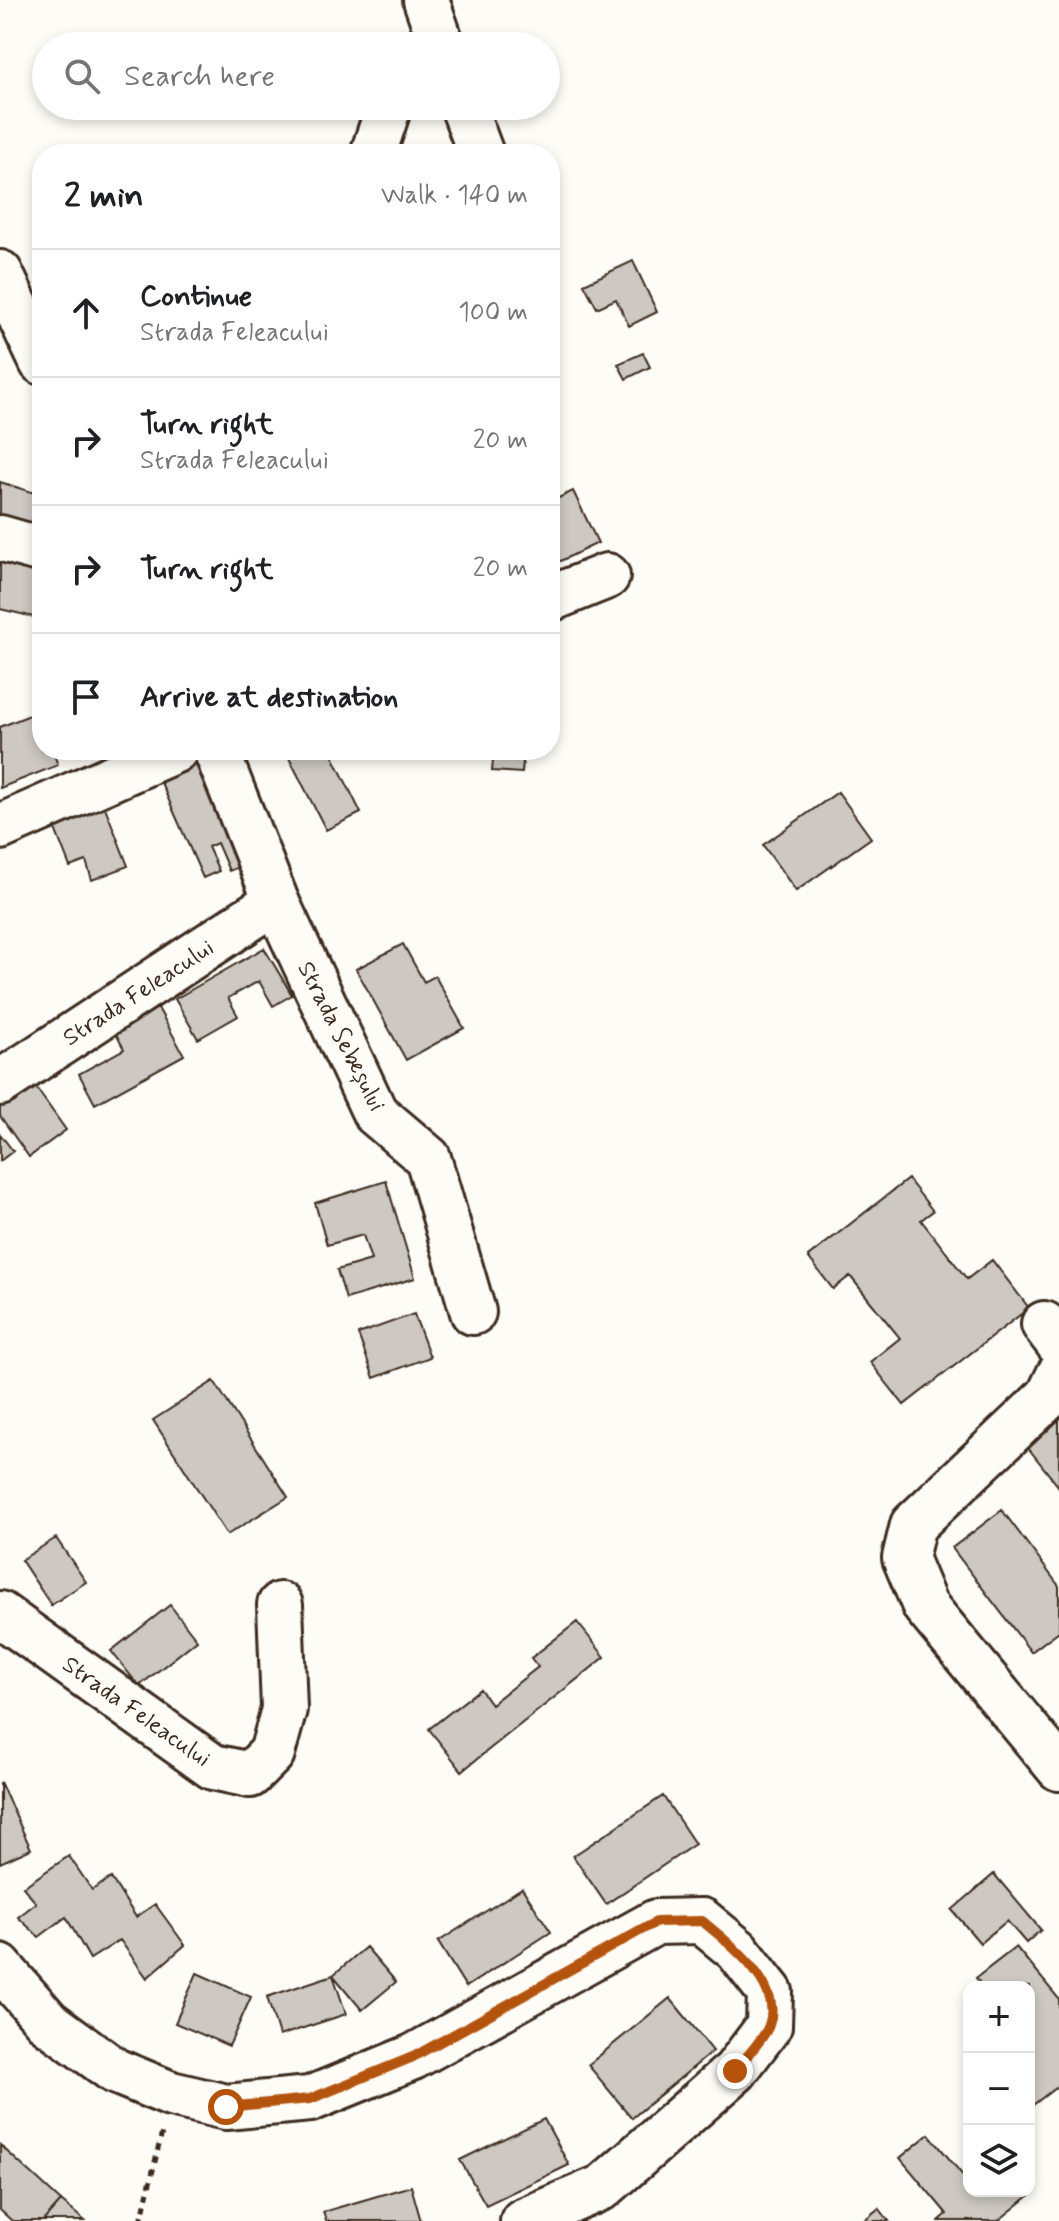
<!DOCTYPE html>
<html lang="en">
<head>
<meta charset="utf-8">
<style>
  :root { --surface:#fff; --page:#f6f6f6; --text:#202124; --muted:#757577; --line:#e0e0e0 }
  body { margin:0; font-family:Mynerve,sans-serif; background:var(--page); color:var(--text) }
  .controls { position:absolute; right:24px; bottom:24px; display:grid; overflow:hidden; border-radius:16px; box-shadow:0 4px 12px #0003 }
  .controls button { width:72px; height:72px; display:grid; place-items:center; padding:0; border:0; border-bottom:2px solid var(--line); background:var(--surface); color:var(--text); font:40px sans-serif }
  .stop { position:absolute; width:24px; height:24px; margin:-18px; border:6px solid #b45309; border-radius:50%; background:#fff }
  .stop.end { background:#b45309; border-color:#fff; box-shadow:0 2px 8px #0008 }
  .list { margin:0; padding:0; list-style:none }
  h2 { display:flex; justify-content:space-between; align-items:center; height:104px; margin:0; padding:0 32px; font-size:34px }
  h2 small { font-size:26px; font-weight:400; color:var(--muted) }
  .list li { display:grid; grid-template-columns:52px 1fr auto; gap:24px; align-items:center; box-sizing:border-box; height:128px; padding:0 32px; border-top:2px solid var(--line) }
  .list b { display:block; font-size:30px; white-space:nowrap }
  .list p { margin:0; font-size:26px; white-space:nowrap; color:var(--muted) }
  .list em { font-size:26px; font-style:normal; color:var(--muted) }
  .icon { flex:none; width:44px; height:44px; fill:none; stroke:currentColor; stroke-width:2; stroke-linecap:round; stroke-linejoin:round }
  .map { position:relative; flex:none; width:1059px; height:2221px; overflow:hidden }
  .search { position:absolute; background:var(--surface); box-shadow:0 4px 12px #0003; left:32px; top:32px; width:528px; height:88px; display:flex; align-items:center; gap:20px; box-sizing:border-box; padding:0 28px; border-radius:44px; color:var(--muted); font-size:30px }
  .panel { position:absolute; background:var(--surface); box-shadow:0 4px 12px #0003; left:32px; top:144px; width:528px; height:616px; border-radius:32px }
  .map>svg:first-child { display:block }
  .building { fill:#cdc8c2; stroke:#3b2a1e; stroke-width:2 }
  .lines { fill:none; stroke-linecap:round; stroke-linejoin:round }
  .minor-casing { stroke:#3b2a1e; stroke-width:50 }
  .path { stroke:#3b2a1e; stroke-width:5; stroke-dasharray:6 6; stroke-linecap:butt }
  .minor { stroke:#fdfcf7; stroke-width:44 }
  .route { stroke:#b45309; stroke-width:10 }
  .labels { text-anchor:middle; stroke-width:7; stroke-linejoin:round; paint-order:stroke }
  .street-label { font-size:24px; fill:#3b2a1e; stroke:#fdfcf7 }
</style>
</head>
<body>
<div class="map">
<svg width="1059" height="2221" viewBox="0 0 1059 2221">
  <rect width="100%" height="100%" fill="#fdfcf7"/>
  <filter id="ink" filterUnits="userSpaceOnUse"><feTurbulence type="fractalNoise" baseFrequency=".0125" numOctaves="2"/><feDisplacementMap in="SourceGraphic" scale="16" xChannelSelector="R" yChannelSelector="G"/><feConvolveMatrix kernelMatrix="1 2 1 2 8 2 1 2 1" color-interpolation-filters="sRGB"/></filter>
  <g filter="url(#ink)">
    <path class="building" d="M633,261L657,312L629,326L616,299L597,308L584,284Z
      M643,353L650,367L626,379L618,364Z
      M0,482L41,495L31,525L0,515Z
      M573,491L598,543L550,566V522L554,521L550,513V502Z
      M0,555L42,566V619L0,609Z
      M37,712L42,724V750H52L58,765L0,788V727Z
      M285,750H330L361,813L326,830Z
      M494,750H524L522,773L492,771Z
      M204,758L250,862L229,871L217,843L208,847L219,871L203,878L159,778Z
      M838,792L871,838L796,891L763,845Z
      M101,797L128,866L92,880L86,861L70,867L50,816Z
      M403,944L424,982L435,976L464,1028L406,1060L356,969Z
      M264,948L292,995L273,1006L259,981L228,998L238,1016L198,1039L175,999Z
      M158,1008L184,1055L95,1104L79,1074L124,1049L115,1032Z
      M27,1075L66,1130L29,1157L0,1116V1094Z
      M0,1134L13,1151L0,1161Z
      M908,1179L933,1211L921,1220L967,1279L992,1260L1029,1308L904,1405L870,1362L900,1338L850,1276L833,1289L808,1257Z
      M386,1181L415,1278L346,1299L337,1270L371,1260L363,1235L327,1245L315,1203Z
      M414,1314L430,1357L374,1378L358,1334Z
      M214,1381L288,1497L227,1535L153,1420Z
      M1059,1417V1487L1025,1444Z
      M1002,1510L1059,1586V1631L1031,1652L952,1548Z
      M56,1538L86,1582L51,1605L21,1560Z
      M170,1605L197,1640L139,1686L111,1651Z
      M577,1622L605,1657L462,1771L429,1729L480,1689L491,1704L538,1667L531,1658Z
      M0,1782L31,1849L0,1863Z
      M663,1796L695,1844L606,1904L573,1856Z
      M69,1856L92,1890L111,1878L136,1917L155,1904L185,1945L147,1978L120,1940L90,1959L66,1917L39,1937L18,1917L36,1903L23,1887Z
      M994,1874L1041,1930L1026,1943L1007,1921L980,1943L952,1910Z
      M522,1888L551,1932L466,1987L438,1942Z
      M366,1947L396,1982L362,2010L333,1975Z
      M1016,1947L1059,1999V2085L1029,2108V1987H983L976,1978Z
      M197,1973L251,1997L229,2046L175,2023Z
      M333,1975L346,2014L279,2036L267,1997Z
      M670,1998L713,2051L632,2118L588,2065Z
      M544,2119L569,2165L486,2205L460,2160Z
      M929,2134L969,2183V2191L977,2193L1027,2191L1030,2195L998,2221H939L947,2214L900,2158Z
      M0,2145L61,2201L43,2221H12L0,2210Z
      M411,2186L421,2221H326L323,2212Z
      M61,2201L85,2221H43Z
      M879,2208L889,2221H863Z"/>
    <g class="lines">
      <g class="minor-casing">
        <path id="minor" d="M426,0L442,46
          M463,106L481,154
          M373,154L389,106
          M0,273L42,362
          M0,538L42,550
          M550,599L607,576
          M216,750L276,901L375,1113L428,1158L473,1312
          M0,827L175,750
          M0,1083L276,901
          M1044,1324L1059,1344
          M1059,1375L1049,1396L913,1525L905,1558L925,1606L1059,1768
          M0,1614L213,1767L250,1775L272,1753L284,1709L280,1605
          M0,1967L48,2022L115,2071L171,2094L226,2107L310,2099L413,2057L656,1922L702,1921L737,1950L770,1992L769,2026L735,2071L603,2187L523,2221"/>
      </g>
      <path class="path" d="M141,2221L163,2128"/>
      <use href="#minor" class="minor"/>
    </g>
  </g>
  <g class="lines" filter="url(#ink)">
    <path class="route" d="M226,2107L310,2099L413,2057L656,1922L702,1921C729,1943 784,1985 769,2025C765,2038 743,2060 735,2071"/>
  </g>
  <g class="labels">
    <g class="street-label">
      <text transform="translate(138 992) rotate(-33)" y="8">Strada Feleacului</text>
      <text transform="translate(342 1036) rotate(63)" y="8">Strada Sebeșului</text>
      <text transform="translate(137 1711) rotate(35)" y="8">Strada Feleacului</text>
    </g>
  </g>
</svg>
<div class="controls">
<button>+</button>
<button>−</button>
<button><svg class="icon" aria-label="layers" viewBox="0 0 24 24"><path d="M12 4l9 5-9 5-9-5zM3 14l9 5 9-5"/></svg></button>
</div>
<div class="stop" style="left:226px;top:2107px"></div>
<div class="stop end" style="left:735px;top:2071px"></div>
<div class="search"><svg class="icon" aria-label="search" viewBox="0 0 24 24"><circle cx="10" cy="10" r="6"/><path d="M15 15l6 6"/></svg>Search here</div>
<section class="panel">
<h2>2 min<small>Walk · 140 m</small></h2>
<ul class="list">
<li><svg class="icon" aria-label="ahead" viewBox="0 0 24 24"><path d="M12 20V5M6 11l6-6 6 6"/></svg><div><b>Continue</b><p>Strada Feleacului</p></div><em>100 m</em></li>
<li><svg class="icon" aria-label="right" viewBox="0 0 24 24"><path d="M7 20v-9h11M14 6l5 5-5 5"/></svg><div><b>Turn right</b><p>Strada Feleacului</p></div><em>20 m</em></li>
<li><svg class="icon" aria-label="right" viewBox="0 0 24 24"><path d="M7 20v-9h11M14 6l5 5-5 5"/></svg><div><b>Turn right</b></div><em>20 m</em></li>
<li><svg class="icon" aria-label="arrive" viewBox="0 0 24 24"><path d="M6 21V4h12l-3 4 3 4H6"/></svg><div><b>Arrive at destination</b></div></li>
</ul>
</section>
</div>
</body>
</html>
